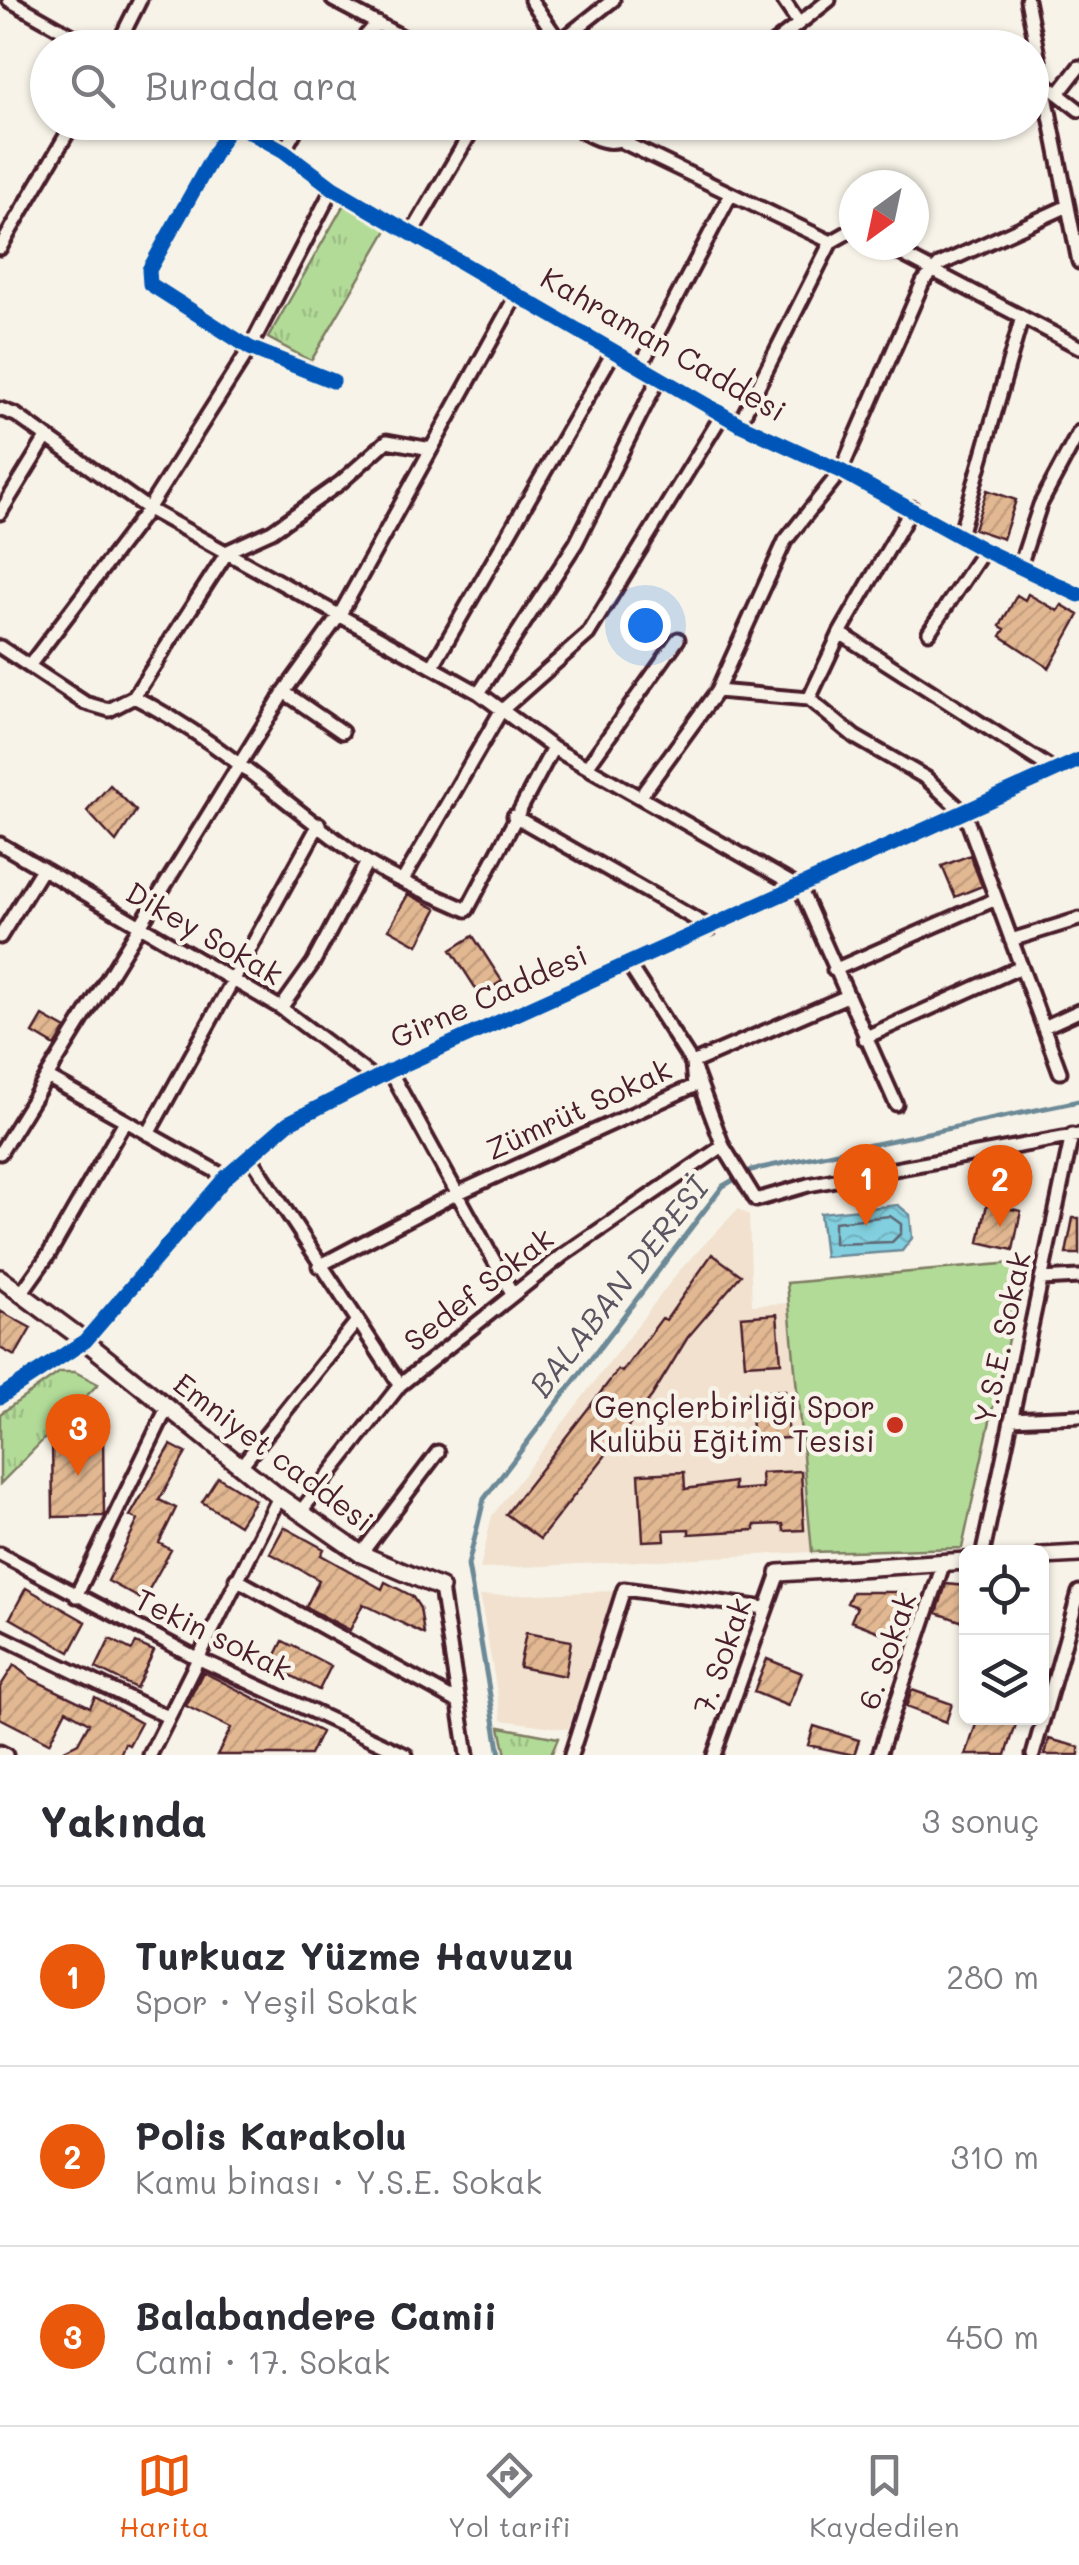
<!DOCTYPE html>
<html lang="tr">
<head>
<meta charset="utf-8">
<style>
  :root { --surface:#fff; --page:#f7f7f7; --text:#2b2b33; --muted:#7c7c81; --line:#e1e1e2; --accent:#ea580c }
  body { margin:0; font-family:Mali,sans-serif; background:var(--page); color:var(--text) }
  .controls { position:absolute; right:30px; bottom:30px; display:grid; overflow:hidden; border-radius:15px; box-shadow:0 2px 8px #0004 }
  .controls button { width:90px; height:90px; display:grid; place-items:center; padding:0; border:0; border-bottom:2px solid var(--line); background:var(--surface); color:var(--text); font:50px sans-serif }
  .compass { position:absolute; left:839px; top:170px; width:90px; height:90px; border-radius:50%; background:var(--surface); box-shadow:0 2px 8px #0004; rotate:213deg }
  .you { position:absolute; left:645px; top:625px; width:35px; height:35px; margin:-25px; border:8px solid #fff; border-radius:50%; background:#1a73e8; box-shadow:0 0 0 15px #1a73e833 }
  .badge { display:grid; place-items:center; width:65px; height:65px; border-radius:50%; background:var(--accent); color:#fff; font-size:32px; font-weight:700 }
  .pin { position:absolute; translate:-50% -82px; filter:drop-shadow(0 2px 5px #0008) }
  .pin::after { content:''; position:absolute; top:52px; width:35px; height:30px; background:inherit; clip-path:polygon(0 0,100% 0,50% 100%) }
  .list { margin:0; padding:0; list-style:none }
  h2 { display:flex; justify-content:space-between; align-items:center; height:130px; margin:0; padding:0 40px; font-size:42px }
  h2 small { font-size:32px; font-weight:400; color:var(--muted) }
  .list li { display:grid; grid-template-columns:65px 1fr auto; gap:30px; align-items:center; box-sizing:border-box; height:180px; padding:0 40px; border-top:2px solid var(--line) }
  .list b { display:block; font-size:38px; white-space:nowrap }
  .list p { margin:0; font-size:32px; white-space:nowrap; color:var(--muted) }
  .list em { font-size:32px; font-style:normal; color:var(--muted) }
  .icon { flex:none; width:55px; height:55px; fill:none; stroke:currentColor; stroke-width:2; stroke-linecap:round; stroke-linejoin:round }
  .map { position:relative; flex:none; width:1079px; height:1755px; overflow:hidden }
  .search { position:absolute; background:var(--surface); box-shadow:0 2px 8px #0004; left:30px; right:30px; top:30px; height:110px; display:flex; align-items:center; gap:25px; box-sizing:border-box; padding:0 35px; border-radius:55px; color:var(--muted); font-size:38px }
  .sheet { height:670px; background:var(--surface) }
  nav { display:flex; justify-content:space-around; align-items:center; box-sizing:border-box; height:140px; border-top:2px solid var(--line); background:var(--surface); font-size:28px; color:var(--muted) }
  nav a { display:grid; justify-items:center; gap:5px }
  nav .on { color:var(--accent) }
  .map>svg:first-child { display:block }
  .built { fill:#f1e1ce }
  .grass { fill:#b2db98; stroke:#7e7d62; stroke-width:2.5 }
  .park { fill:url(#park-tufts); stroke:#7e7d62; stroke-width:2.5 }
  .water { fill:url(#water-waves); stroke:#6c8997; stroke-width:2.5 }
  .lines { fill:none; stroke-linecap:round; stroke-linejoin:round }
  .shore { stroke:#606673; stroke-width:2.5 }
  .stream { stroke:#6c8997; stroke-width:5 }
  .building { fill:url(#building-hatch); stroke:#4a1f2b; stroke-width:2.5 }
  .minor-casing { stroke:#4a1f2b; stroke-width:19 }
  .tertiary-casing { stroke:#4a1f2b; stroke-width:22 }
  .minor { stroke:#f7f3e8; stroke-width:11 }
  .tertiary { stroke:#f7f3e8; stroke-width:15 }
  .cycleway-casing { stroke:#f7f3e8; stroke-width:21 }
  .cycleway { stroke:#0057b8; stroke-width:15 }
  .poi-dot { fill:#c8321e; stroke:#f7f3e8; stroke-width:4 }
  .labels { text-anchor:middle; stroke-width:9; stroke-linejoin:round; paint-order:stroke }
  .street-label { font-size:30px; fill:#4a1f2b; stroke:#f7f3e8 }
  .poi-label { font-size:30px; fill:#4a1f2b; stroke:#f7f3e8; text-anchor:end }
  .water-label { font-size:32px; font-style:italic; fill:#5b5461; stroke:#f7f3e8 }
</style>
</head>
<body>
<div class="map">
<svg width="1079" height="1755" viewBox="0 0 1079 1755">
  <defs>
    <pattern id="park-tufts" width="24" height="20" patternUnits="userSpaceOnUse" patternTransform="scale(2.5)"><rect width="24" height="20" fill="#b2db98"/><path d="M3 7l-1-3M5 7V3M7 7l1-3M15 17l-1-3M17 17v-4M19 17l1-3" fill="none" stroke="#9bbc83"/></pattern>
    <pattern id="water-waves" width="16" height="10" patternUnits="userSpaceOnUse" patternTransform="scale(2.5)"><rect width="16" height="10" fill="#82d0df"/><path d="M0 5q4-4 8 0t8 0" fill="none" stroke="#72b2c0"/></pattern>
    <pattern id="building-hatch" width="6" height="6" patternUnits="userSpaceOnUse" patternTransform="scale(2.5)"><rect width="6" height="6" fill="#e2b892"/><path d="M-1 1l2-2M0 6l6-6M5 7l2-2" fill="none" stroke="#c39e7e"/></pattern>
  </defs>
  <rect width="100%" height="100%" fill="#f7f3e8"/>
  <filter id="ink" filterUnits="userSpaceOnUse"><feTurbulence type="fractalNoise" baseFrequency=".01" numOctaves="2"/><feDisplacementMap in="SourceGraphic" scale="20" xChannelSelector="R" yChannelSelector="G"/><feConvolveMatrix kernelMatrix="1 2 1 2 8 2 1 2 1" color-interpolation-filters="sRGB"/></filter>
  <g filter="url(#ink)">
    <path class="built" d="M738,1209L749,1215L752,1305L792,1303L812,1552L480,1569L492,1516L679,1271Z
      M616,1591L568,1729L502,1720L480,1596Z"/>
    <path class="grass" d="M1025,1262L962,1548L812,1552L787,1283Z"/>
    <path class="park" d="M346,201L390,225L311,361L268,338Z
      M60,1372H75L98,1384L0,1484V1414Z
      M500,1727L558,1738L551,1755H506Z"/>
    <path class="water" d="M898,1205L910,1215L912,1238L902,1251L825,1257L820,1213Z"/>
    <g class="lines">
      <path class="shore" d="M890,1216L901,1224V1233L892,1242L834,1244V1222Z"/>
      <path class="stream" d="M500,1755L468,1565L484,1499L723,1186L751,1170L1079,1101"/>
    </g>
    <path class="building" d="M987,490L1016,500L1003,539L974,529Z
      M1028,594L1058,611L1062,605L1079,615L1049,668L1001,636L1005,629L1000,626L1017,595L1025,600Z
      M110,785L136,811L116,842L87,811Z
      M970,855L982,886L955,897L942,866Z
      M408,894L437,909L418,945L389,929Z
      M473,936L502,981L480,995L451,950Z
      M43,1016L66,1029L55,1046L33,1033Z
      M987,1204L1021,1211L1013,1250L979,1242Z
      M1073,1218H1079V1254H1066Z
      M712,1254L741,1275L688,1337L652,1396L540,1539L506,1514L618,1370L622,1372L662,1318L666,1320Z
      M0,1311L31,1328L15,1356L0,1348Z
      M777,1314L781,1362L745,1364L741,1317Z
      M785,1390L788,1438L753,1440L749,1393Z
      M52,1436H103L104,1516L53,1517Z
      M171,1445L186,1453L159,1500L176,1508L159,1543L171,1550L143,1600L108,1581L138,1520L130,1516Z
      M801,1471L804,1530L784,1531L783,1524L755,1525V1530L689,1534V1529L664,1530L665,1540L643,1541L639,1474L684,1472L685,1489L734,1482V1490L762,1488L761,1473Z
      M218,1477L255,1500L239,1525L202,1502Z
      M284,1527L324,1549L321,1555L382,1589L385,1582L412,1596L420,1608L424,1634L363,1604L350,1630L306,1607L319,1580L270,1553Z
      M946,1584L966,1586V1623L937,1613Z
      M26,1588L86,1622L70,1652L10,1618Z
      M852,1592H904L890,1636L851,1621L857,1607L847,1603Z
      M526,1633L571,1641L565,1676L519,1667Z
      M110,1639L132,1650L136,1643L154,1651L136,1688L96,1668Z
      M283,1641L331,1666L319,1690L271,1665Z
      M767,1659L802,1673L788,1706L754,1692Z
      M14,1665L30,1678L90,1707L95,1697L141,1723L129,1745L125,1743L120,1755H54L78,1743L89,1723L66,1710L49,1743L0,1718V1687Z
      M203,1672L321,1732L310,1755H217L231,1728L186,1706Z
      M912,1690L952,1704L946,1722L906,1707Z
      M978,1718H1018L1006,1755H966Z
      M814,1726L859,1740L854,1755L808,1745Z
      M1049,1739L1079,1747V1755H1045Z"/>
    <g class="lines">
      <g class="minor-casing">
        <path id="minor" d="M9,0L94,48
          M333,0L423,48
          M531,0L559,41
          M783,0L798,22
          M1027,0L1079,262
          M116,48L140,0
          M355,48L377,23
          M552,48L613,0
          M768,48L829,0
          M1032,86L1043,82L1079,110
          M1058,94L1079,67
          M567,122C608,148 614,148 654,122
          M872,122H912
          M623,142L831,242L854,229
          M284,151L300,122
          M413,231L477,122
          M884,245L1079,347
          M0,248L74,122
          M640,367L731,194
          M333,381L250,348L150,284L149,270L232,122L284,151L333,188L739,424L841,471L984,550L1079,595
          M0,409L16,415L148,509L479,693L553,748L800,888L896,1104
          M739,424L831,242
          M0,513L46,438
          M960,535L1022,317
          M1020,566L1040,505L1079,432
          M929,632L984,550
          M840,633L1055,771
          M0,647L85,703L109,710L134,697C222,741 285,805 364,860C394,881 434,894 467,910L553,748
          M29,666L148,509L250,348L333,188
          M432,667L614,351
          M717,691L809,699L855,737L926,778L965,814L1060,1072
          M284,692L342,732
          M479,693L576,543L659,378
          M134,697L228,551L272,531L340,483L387,441L431,449
          M809,699L840,633L912,508
          M587,767L678,639
          M640,797L717,691L785,541L841,471L923,282L939,265L1068,206
          M514,816L711,928
          M0,844L281,1008L375,1079
          M403,880L501,711L588,634L722,415
          M0,937L42,869
          M1011,940L1079,919
          M629,965L692,1063L723,1146L756,1200L808,1185L1079,1135
          M834,970L996,899
          M281,1008L313,963L367,862
          M1044,1027L1079,1011
          M864,1038L1021,967
          M390,1071L513,1295
          M49,1078L226,1177
          M148,1134L319,824
          M0,1153L284,692L339,616L517,294
          M250,1156L400,1385
          M319,1266L454,1195L694,1086L692,1063L845,997
          M1041,1279L1079,1277
          M22,1292L49,1254L125,1121
          M0,1397L85,1341L226,1177L288,1123L390,1071L1079,760
          M1011,1419L1079,1416
          M241,1466L357,1321
          M301,1511L400,1385L563,1255L723,1146
          M983,1552L1072,1135
          M0,1554L195,1657L406,1755
          M361,1554L438,1452
          M236,1579L456,1701
          M441,1588L467,1755
          M76,1596L166,1410
          M0,1636L166,1716
          M0,1752L6,1755
          M150,1755L279,1497
          M571,1755L624,1589L765,1608
          M714,1755L779,1573
          M879,1755L944,1562
          M1033,1755L1079,1592"/>
      </g>
      <g class="tertiary-casing">
        <path id="tertiary" d="M0,1278L85,1341L279,1497L361,1554L441,1588
          M1042,1556L1079,1554
          M779,1573L966,1561"/>
      </g>
      <use href="#minor" class="minor"/>
      <use href="#tertiary" class="tertiary"/>
      <g class="cycleway-casing">
        <path id="cycleway" d="M333,381L250,348L150,284L149,270L232,122L284,151L333,188L739,424L841,471L984,550L1079,595
          M0,1397L85,1341L226,1177L288,1123L390,1071L1079,760"/>
      </g>
      <use href="#cycleway" class="cycleway"/>
    </g>
  </g>
  <circle class="poi-dot" cx="895" cy="1425" r="10"/>
  <g class="labels">
    <g class="street-label">
      <text transform="translate(663 345) rotate(30)" y="10">Kahraman Caddesi</text>
      <text transform="translate(204 934) rotate(30)" y="10">Dikey Sokak</text>
      <text transform="translate(489 997) rotate(-24)" y="10">Girne Caddesi</text>
      <text transform="translate(579 1110) rotate(-25)" y="10">Zümrüt Sokak</text>
      <text transform="translate(479 1290) rotate(-38)" y="10">Sedef Sokak</text>
      <text transform="translate(1003 1338) rotate(-78)" y="10">Y.S.E. Sokak</text>
      <text transform="translate(273 1453) rotate(37)" y="10">Emniyet caddesi</text>
      <text transform="translate(213 1635) rotate(26)" y="10">Tekin sokak</text>
      <text transform="translate(888 1651) rotate(-71)" y="10">6. Sokak</text>
      <text transform="translate(723 1656) rotate(-71)" y="10">7. Sokak</text>
    </g>
    <g class="poi-label">
      <text x="875" y="1418">Gençlerbirliği Spor<tspan x="875" dy="34">Kulübü Eğitim Tesisi</tspan></text>
    </g>
    <g class="water-label">
      <text transform="translate(619 1287) rotate(-52)" y="11">BALABAN DERESİ</text>
    </g>
  </g>
</svg>
<div class="controls">
<button><svg class="icon" aria-label="locate" viewBox="0 0 24 24"><circle cx="12" cy="12" r="6"/><path d="M12 2v4M12 18v4M2 12h4M18 12h4"/></svg></button>
<button><svg class="icon" aria-label="layers" viewBox="0 0 24 24"><path d="M12 4l9 5-9 5-9-5zM3 14l9 5 9-5"/></svg></button>
</div>
<svg class="compass" viewBox="-18 -18 36 36"><path d="M0-13l5 13h-10z" fill="#e53935"/><path d="M0 13l5-13h-10z" fill="#7c7c81"/></svg>
<div class="you"></div>
<div class="pin badge" style="left:866px;top:1226px">1</div>
<div class="pin badge" style="left:1000px;top:1227px">2</div>
<div class="pin badge" style="left:78px;top:1476px">3</div>
<div class="search"><svg class="icon" aria-label="search" viewBox="0 0 24 24"><circle cx="10" cy="10" r="6"/><path d="M15 15l6 6"/></svg>Burada ara</div>
</div>
<section class="sheet">
<h2>Yakında<small>3 sonuç</small></h2>
<ul class="list">
<li><span class="badge">1</span><div><b>Turkuaz Yüzme Havuzu</b><p>Spor · Yeşil Sokak</p></div><em>280 m</em></li>
<li><span class="badge">2</span><div><b>Polis Karakolu</b><p>Kamu binası · Y.S.E. Sokak</p></div><em>310 m</em></li>
<li><span class="badge">3</span><div><b>Balabandere Camii</b><p>Cami · 17. Sokak</p></div><em>450 m</em></li>
</ul>
</section>
<nav>
<a class="on"><svg class="icon" aria-label="map" viewBox="0 0 24 24"><path d="M3 6l6-2 6 2 6-2v14l-6 2-6-2-6 2zM9 4v14M15 6v14"/></svg>Harita</a>
<a><svg class="icon" aria-label="directions" viewBox="0 0 24 24"><path d="M12 3l9 9-9 9-9-9zM9 14v-3h6M13 9l2 2-2 2"/></svg>Yol tarifi</a>
<a><svg class="icon" aria-label="saved" viewBox="0 0 24 24"><path d="M7 4h10v16l-5-4-5 4z"/></svg>Kaydedilen</a>
</nav>
</body>
</html>
